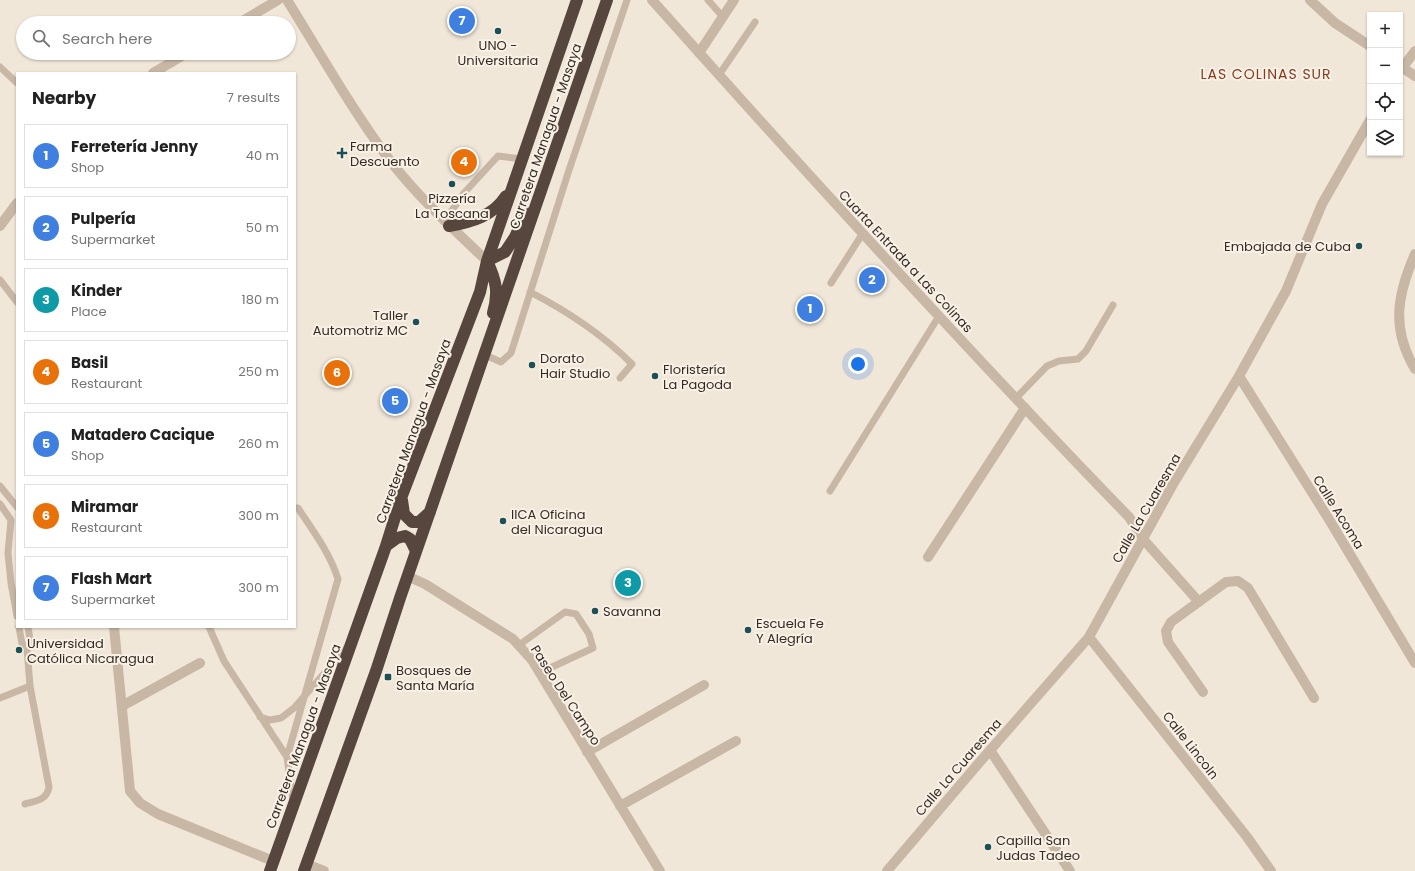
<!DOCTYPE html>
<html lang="en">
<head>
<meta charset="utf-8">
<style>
  :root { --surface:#fff; --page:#f2f2f2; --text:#222; --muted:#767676; --line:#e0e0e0; --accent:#2563eb }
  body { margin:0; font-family:Poppins,sans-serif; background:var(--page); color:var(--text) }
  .controls { position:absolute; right:12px; top:12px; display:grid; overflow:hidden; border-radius:0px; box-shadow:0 1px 3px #0004 }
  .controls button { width:36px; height:36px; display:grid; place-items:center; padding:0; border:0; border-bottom:1px solid var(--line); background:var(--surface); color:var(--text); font:20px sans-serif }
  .you { position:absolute; left:858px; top:364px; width:14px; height:14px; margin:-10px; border:3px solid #fff; border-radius:50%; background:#1a73e8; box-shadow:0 0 0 6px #1a73e833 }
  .badge { display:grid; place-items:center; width:26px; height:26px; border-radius:50%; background:var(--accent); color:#fff; font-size:13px; font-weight:700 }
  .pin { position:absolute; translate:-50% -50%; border:2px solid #fff; box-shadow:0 1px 4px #0006 }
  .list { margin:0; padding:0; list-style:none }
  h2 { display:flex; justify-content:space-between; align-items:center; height:52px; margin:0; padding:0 16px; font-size:17px }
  h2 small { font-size:13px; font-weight:400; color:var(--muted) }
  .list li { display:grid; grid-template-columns:26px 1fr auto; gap:12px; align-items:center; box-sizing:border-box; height:64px; margin:0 8px 8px; padding:0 8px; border:1px solid var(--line); border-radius:0px }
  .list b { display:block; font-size:15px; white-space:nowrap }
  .list p { margin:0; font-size:13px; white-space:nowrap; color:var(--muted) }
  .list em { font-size:13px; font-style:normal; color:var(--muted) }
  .icon { flex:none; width:22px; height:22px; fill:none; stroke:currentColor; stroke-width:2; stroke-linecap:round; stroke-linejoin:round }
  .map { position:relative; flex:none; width:1415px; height:871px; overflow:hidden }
  .search { position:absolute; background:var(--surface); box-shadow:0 1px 3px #0004; left:16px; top:16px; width:280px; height:44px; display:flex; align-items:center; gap:10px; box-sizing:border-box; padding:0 14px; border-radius:22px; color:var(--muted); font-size:15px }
  .panel { position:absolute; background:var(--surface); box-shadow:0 1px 3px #0004; left:16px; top:72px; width:280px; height:556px; border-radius:0px }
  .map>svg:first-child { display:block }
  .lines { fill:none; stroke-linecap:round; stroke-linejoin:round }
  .lane { stroke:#c9b7a5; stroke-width:7 }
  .street { stroke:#c9b7a5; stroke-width:10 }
  .highway { stroke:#56463d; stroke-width:12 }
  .poi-dot { fill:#1c5056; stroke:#f9f1e5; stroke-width:1.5 }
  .labels { text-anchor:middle; stroke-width:4; stroke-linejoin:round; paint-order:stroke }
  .poi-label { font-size:13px; fill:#352b26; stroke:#f9f1e5; text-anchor:start }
  .street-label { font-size:13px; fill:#352b26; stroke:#f9f1e5 }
  .neighbourhood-label { font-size:14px; letter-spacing:1px; fill:#843b1f; stroke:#f9f1e5 }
</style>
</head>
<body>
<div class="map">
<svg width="1415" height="871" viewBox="0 0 1415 871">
  <rect width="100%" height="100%" fill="#f1e7d9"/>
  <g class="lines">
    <path class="lane" d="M708,0L723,17
      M0,67L17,83
      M719,75L755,22
      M444,222L464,193L498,156L522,159
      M0,280L17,302
      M831,283L863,233
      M530,292C567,311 602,334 632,364L620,378
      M485,355L501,362L511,353L569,170L627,0
      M1016,398L1047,366L1059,361L1078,359L1086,351L1113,305
      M0,486L17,507
      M830,491L939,316
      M0,504L11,520L8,553L11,583L17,616
      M19,627L22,644L27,649
      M209,627L224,661L287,757L293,801
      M519,645L565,612L576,614L589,634L593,648L539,673
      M0,698L30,686
      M260,717L270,720L281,718L294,708L348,646
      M287,757L338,579C330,553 313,531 298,508H295
      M25,804C36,801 47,800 49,787L30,686L27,649L30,639L28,627"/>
    <path class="street" d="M287,0C320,53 351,108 388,158C417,196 452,228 487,261
      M652,0C808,175 966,349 1129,517L1143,539L1199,602
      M1310,0L1335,23L1370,46
      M239,23L278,0
      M699,53L734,0
      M1400,66L1415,76
      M1400,71L1415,51
      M153,73L187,53
      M0,226L17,203
      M1415,254C1397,295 1391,329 1415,369
      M1239,376L1330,521L1415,663
      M928,557L1025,408
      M407,576L425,584L513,639L532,660L660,871
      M114,627L130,791L140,803L158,814L273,861
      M1089,637L1247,837L1271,871
      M1203,692L1168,642L1166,631L1171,622L1226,582L1238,581L1248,588L1314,698
      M122,706L200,663
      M990,750L1070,871
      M587,752L704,685
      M620,806L736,741
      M306,864L324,871
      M887,871L978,764L1089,637L1172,486L1239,376L1286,291L1322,204L1370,120"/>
    <path class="highway" d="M449,226C472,222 493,216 506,196
      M487,261L505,252L515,237L526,213
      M487,261C496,280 499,292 493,313
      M402,500L404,514L412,522H419L430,512
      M386,546L397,538L405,536L410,539L416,551
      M270,871L386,546L401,498L480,292L487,261L577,0
      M304,871L376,671L400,598L607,0"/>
  </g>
  <g class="poi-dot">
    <circle cx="498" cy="31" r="4"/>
    <path d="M340 147h4v4h4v4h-4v4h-4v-4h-4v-4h4z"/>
    <circle cx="452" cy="184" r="4"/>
    <circle cx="1359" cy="246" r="4"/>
    <circle cx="416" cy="322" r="4"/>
    <circle cx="532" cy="365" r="4"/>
    <circle cx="655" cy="376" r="4"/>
    <circle cx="503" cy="521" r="4"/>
    <circle cx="595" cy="611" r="4"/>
    <circle cx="748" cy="630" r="4"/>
    <circle cx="19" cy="650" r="4"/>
    <rect x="384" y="673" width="8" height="8" rx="2"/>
    <circle cx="988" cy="847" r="4"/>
  </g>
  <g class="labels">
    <g class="poi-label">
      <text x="498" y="50" text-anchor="middle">UNO -<tspan x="498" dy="15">Universitaria</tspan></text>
      <text x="350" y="151">Farma<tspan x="350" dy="15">Descuento</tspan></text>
      <text x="452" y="203" text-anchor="middle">Pizzería<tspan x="452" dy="15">La Toscana</tspan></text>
      <text x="1351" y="251" text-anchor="end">Embajada de Cuba</text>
      <text x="408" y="320" text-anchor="end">Taller<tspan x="408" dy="15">Automotriz MC</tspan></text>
      <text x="540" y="363">Dorato<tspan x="540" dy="15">Hair Studio</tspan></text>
      <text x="663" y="374">Floristería<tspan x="663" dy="15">La Pagoda</tspan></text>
      <text x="511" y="519">IICA Oficina<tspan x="511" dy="15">del Nicaragua</tspan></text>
      <text x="603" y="616">Savanna</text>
      <text x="756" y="628">Escuela Fe<tspan x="756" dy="15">Y Alegría</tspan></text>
      <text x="27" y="648">Universidad<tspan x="27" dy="15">Católica Nicaragua</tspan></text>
      <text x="396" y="675">Bosques de<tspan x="396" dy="15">Santa María</tspan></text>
      <text x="996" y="845">Capilla San<tspan x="996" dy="15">Judas Tadeo</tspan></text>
    </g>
    <g class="street-label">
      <text transform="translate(545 136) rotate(-71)" y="5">Carretera Managua - Masaya</text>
      <text transform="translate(906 261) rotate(47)" y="5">Cuarta Entrada a Las Colinas</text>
      <text transform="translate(413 431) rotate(-70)" y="5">Carretera Managua - Masaya</text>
      <text transform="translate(1146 508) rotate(-60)" y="5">Calle La Cuaresma</text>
      <text transform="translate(1339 512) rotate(58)" y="5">Calle Acoma</text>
      <text transform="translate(566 695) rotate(57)" y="5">Paseo Del Campo</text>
      <text transform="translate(303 736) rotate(-70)" y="5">Carretera Managua - Masaya</text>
      <text transform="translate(1191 745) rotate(52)" y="5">Calle Lincoln</text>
      <text transform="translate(958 767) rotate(-49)" y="5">Calle La Cuaresma</text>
    </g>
    <g class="neighbourhood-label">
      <text x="1266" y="79">LAS COLINAS SUR</text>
    </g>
  </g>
</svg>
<div class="controls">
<button>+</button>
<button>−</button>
<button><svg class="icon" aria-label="locate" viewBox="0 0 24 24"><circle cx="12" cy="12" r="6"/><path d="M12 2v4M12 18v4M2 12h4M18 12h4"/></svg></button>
<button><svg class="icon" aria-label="layers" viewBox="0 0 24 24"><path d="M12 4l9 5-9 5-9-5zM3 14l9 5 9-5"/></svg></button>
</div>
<div class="you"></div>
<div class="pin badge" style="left:810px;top:309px;background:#3f7fe0">1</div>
<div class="pin badge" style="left:872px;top:280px;background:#3f7fe0">2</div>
<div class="pin badge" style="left:628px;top:583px;background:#0f9aa8">3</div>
<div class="pin badge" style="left:464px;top:162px;background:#e8710a">4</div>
<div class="pin badge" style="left:395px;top:401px;background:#3f7fe0">5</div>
<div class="pin badge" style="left:337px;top:373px;background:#e8710a">6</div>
<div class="pin badge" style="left:462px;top:21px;background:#3f7fe0">7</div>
<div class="search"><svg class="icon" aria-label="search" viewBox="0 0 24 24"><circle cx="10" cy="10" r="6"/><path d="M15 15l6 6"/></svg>Search here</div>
<section class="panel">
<h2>Nearby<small>7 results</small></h2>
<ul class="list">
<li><span class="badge" style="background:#3f7fe0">1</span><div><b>Ferretería Jenny</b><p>Shop</p></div><em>40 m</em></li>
<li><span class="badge" style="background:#3f7fe0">2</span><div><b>Pulpería</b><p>Supermarket</p></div><em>50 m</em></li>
<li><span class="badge" style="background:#0f9aa8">3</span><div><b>Kinder</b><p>Place</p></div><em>180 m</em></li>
<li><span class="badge" style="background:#e8710a">4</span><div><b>Basil</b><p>Restaurant</p></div><em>250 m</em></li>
<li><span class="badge" style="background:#3f7fe0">5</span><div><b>Matadero Cacique</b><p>Shop</p></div><em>260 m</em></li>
<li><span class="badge" style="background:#e8710a">6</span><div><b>Miramar</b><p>Restaurant</p></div><em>300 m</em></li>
<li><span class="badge" style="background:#3f7fe0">7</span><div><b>Flash Mart</b><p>Supermarket</p></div><em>300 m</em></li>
</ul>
</section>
</div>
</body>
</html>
